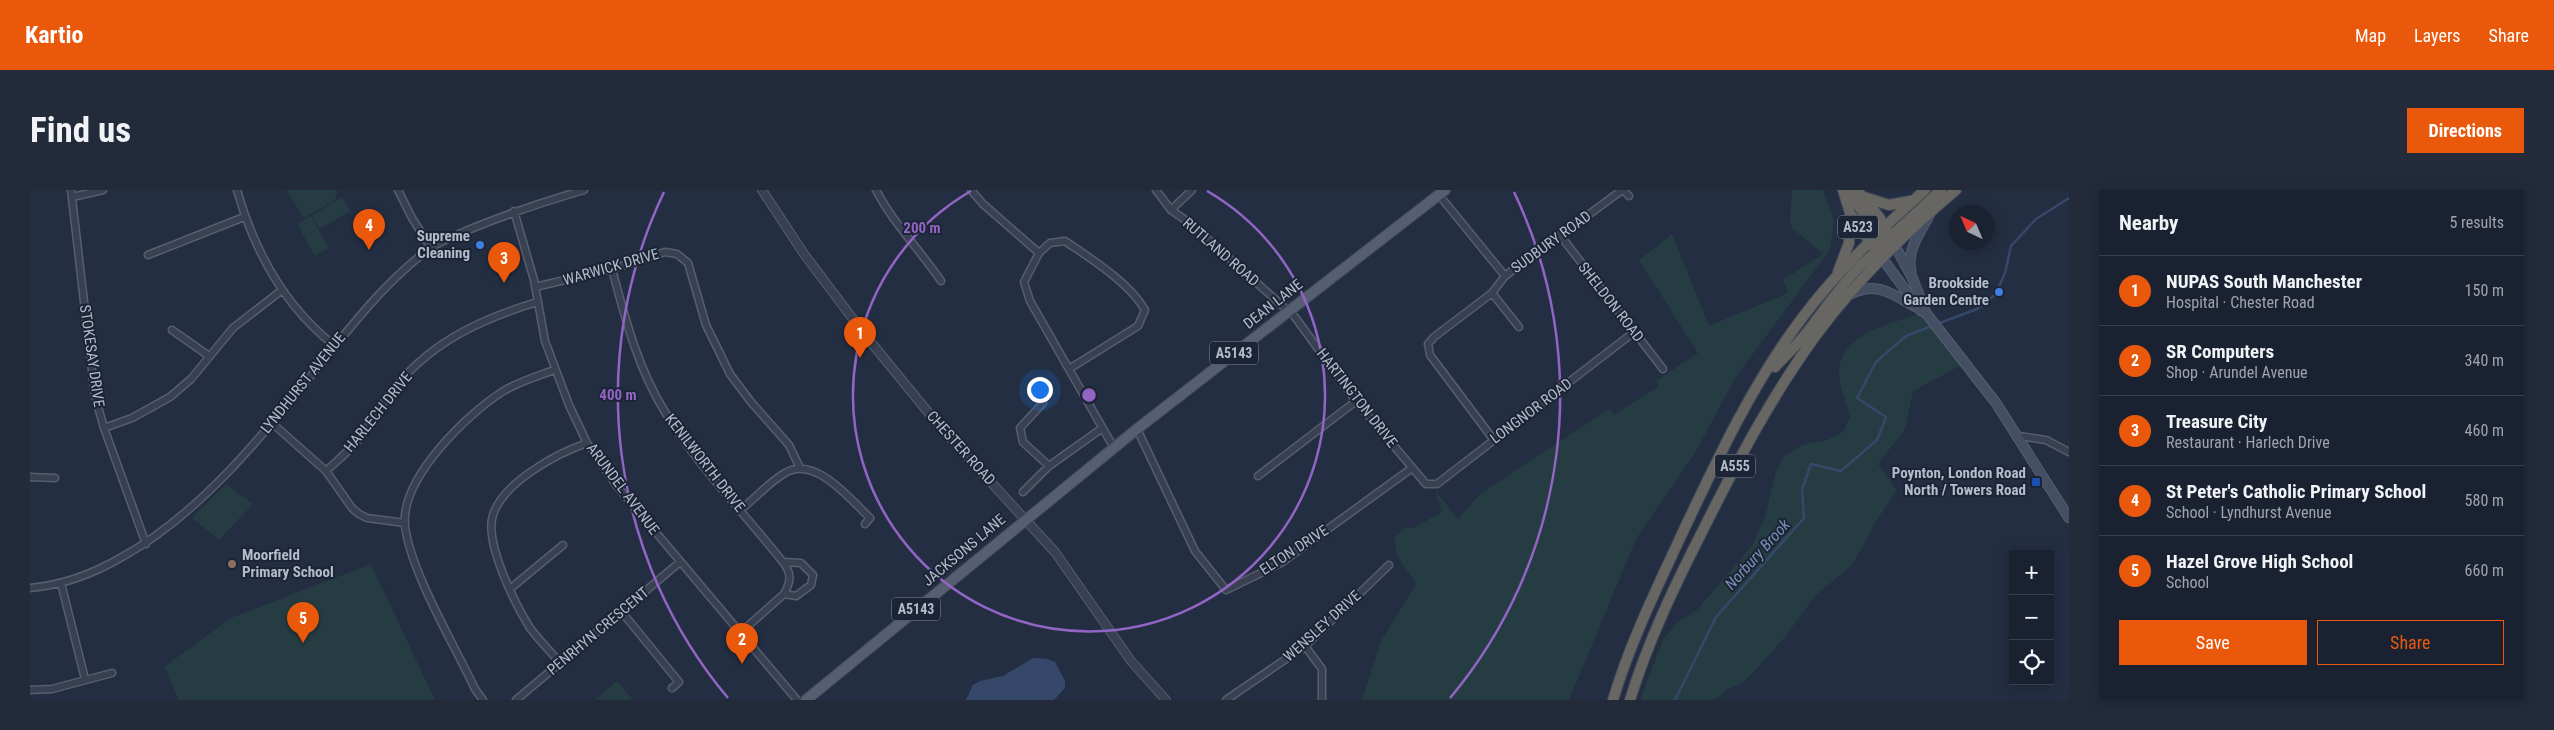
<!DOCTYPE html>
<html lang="en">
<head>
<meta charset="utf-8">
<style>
  :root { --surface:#1a2232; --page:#232a3a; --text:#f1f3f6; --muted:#9fa4ac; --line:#383f4d; --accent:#ea580c }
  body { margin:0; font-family:"Roboto Condensed",sans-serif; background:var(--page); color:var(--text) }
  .controls { position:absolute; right:15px; bottom:15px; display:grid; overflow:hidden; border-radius:0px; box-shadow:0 2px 12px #0003 }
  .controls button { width:45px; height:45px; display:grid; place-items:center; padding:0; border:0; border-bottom:1px solid var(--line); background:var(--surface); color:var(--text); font:25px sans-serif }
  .compass { position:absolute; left:1919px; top:15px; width:45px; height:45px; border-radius:50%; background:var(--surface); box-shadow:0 2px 12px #0003; rotate:316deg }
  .you { position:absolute; left:1009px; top:199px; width:18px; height:18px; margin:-12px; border:4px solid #fff; border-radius:50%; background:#1a73e8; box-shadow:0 0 0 8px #1a73e833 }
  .badge { display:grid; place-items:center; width:32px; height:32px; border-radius:50%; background:var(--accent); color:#fff; font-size:16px; font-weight:700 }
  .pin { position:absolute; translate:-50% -41px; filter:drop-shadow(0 1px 2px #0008) }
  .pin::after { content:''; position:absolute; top:26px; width:18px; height:15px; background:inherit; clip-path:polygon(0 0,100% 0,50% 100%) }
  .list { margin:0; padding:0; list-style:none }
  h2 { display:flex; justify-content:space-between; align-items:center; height:65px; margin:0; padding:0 20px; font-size:21px }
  h2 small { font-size:16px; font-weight:400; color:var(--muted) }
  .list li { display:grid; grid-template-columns:32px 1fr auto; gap:15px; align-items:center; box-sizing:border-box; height:70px; padding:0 20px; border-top:1px solid var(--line) }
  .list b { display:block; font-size:19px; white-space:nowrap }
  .list p { margin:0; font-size:16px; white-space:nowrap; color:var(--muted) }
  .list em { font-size:16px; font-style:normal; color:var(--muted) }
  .actions { display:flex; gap:10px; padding:15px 20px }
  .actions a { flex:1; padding:11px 0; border:1px solid var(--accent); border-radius:0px; text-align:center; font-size:18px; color:var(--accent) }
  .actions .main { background:var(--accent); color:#fff }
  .icon { flex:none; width:28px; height:28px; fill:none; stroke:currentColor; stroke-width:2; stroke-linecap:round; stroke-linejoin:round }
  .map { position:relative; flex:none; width:2039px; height:510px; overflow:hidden; border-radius:0px }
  header { display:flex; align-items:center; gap:30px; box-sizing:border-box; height:70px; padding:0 25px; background:var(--accent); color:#fff }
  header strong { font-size:24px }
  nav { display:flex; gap:28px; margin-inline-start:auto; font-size:18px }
  .intro { display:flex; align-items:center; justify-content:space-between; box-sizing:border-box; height:120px; padding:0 30px }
  h1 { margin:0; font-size:35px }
  .button { padding:12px 22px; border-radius:0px; background:var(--accent); color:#fff; font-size:18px; font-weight:700 }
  main { display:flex; gap:30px; padding:0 30px }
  aside { flex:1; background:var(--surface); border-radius:0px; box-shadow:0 2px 12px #0003 }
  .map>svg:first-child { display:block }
  .green { fill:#253d42 }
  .water { fill:#36486a }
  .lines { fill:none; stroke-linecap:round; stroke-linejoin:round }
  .stream { stroke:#36486a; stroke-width:2.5 }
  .minor-casing { stroke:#565e6f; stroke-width:9 }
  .tertiary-casing { stroke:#565e6f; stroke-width:10 }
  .secondary-casing { stroke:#565e6f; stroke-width:11 }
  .primary-casing { stroke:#41495a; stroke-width:12 }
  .trunk-casing { stroke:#404859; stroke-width:12 }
  .minor { stroke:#384051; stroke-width:6 }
  .tertiary { stroke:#384051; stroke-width:8 }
  .secondary { stroke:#454f64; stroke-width:9 }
  .primary { stroke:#565f71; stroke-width:10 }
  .trunk { stroke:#676662; stroke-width:10 }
  .ring { fill:none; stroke:#9265c4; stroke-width:2.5 }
  .shop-dot { fill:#3f7fe0; stroke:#1c2536; stroke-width:2 }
  .transit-dot { fill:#1a4fb4; stroke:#1c2536; stroke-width:2 }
  .education-dot { fill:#8d6e63; stroke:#1c2536; stroke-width:2 }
  .labels { text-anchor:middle; stroke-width:4; stroke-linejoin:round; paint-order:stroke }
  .shield { fill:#1c2536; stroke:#868e9f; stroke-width:1 }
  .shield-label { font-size:14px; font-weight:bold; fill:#b4bbcc }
  .poi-label { font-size:15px; font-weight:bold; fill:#b4bbcc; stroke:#1c2536; text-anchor:end }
  .street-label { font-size:15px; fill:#b4bbcc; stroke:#1c2536 }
  .water-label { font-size:16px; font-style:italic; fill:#7a8eb5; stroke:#1c2536 }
  .centre { fill:#9265c4; stroke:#1c2536; stroke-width:2.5 }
  .ring-label { font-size:15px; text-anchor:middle; font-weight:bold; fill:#9265c4; stroke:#1c2536; stroke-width:4; stroke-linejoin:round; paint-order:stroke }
</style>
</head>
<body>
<header>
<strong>Kartio</strong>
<nav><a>Map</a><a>Layers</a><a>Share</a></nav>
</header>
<div class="intro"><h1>Find us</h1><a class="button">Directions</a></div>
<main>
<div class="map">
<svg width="2039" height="510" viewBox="0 0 2039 510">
  <rect width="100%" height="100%" fill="#232e42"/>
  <path class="green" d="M256,0H307L305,10L274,28Z
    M1762,0H1793L1804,30L1800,60L1705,188L1665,263L1606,349L1539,510H1332L1351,451L1386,394L1368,367L1364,348L1376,337L1384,338L1412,322L1405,300L1428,329L1450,304L1579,219L1584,225L1629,196L1626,191L1668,163L1609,70L1642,44L1679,136L1758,103L1753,90L1793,64L1762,38L1760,30Z
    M312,7L320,21L290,39L282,25Z
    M281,26L299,58L285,66L267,34Z
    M1893,123L1935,173L1883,201L1875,239L1848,274L1867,300L1847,330L1822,375L1786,405L1754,448L1723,483L1709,495L1697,499L1684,510H1610L1633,449L1647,433L1668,419L1723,354L1735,327L1746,281L1754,267L1772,255L1798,250L1813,242L1820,227C1817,214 1810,198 1809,185C1808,143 1863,133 1893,123Z
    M196,294L223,314L189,350L162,328Z
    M341,374L405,510H149L134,477L201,428Z
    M587,491L603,510H565Z"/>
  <path class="water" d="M1003,468L1017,469L1025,472L1035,491V498L1024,510H936L943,495L950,491L973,486Z"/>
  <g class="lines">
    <path class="stream" d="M1907,134L1947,119L1965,105L1975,83L1981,56L2006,29L2039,8
      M1645,510L1686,427L1774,328L1772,299L1781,274L1811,281L1847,250L1856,227L1827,208L1846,172L1876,146L1902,136"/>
    <g class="minor-casing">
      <path id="minor" d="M41,0L65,206L74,238L116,354
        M207,0C224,60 255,117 305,156
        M368,0L382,28L401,58
        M846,0C863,33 890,60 911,91
        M941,0L953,14L1009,63L994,92L1000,111L1084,258
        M1126,0L1141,20L1161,34L1265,127L1326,211L1396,294H1407L1604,142
        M1593,0L1599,6
        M1409,5L1475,86
        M42,7L73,0
        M1141,20L1162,0
        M484,21L504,90L515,151L539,215L557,253L586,295L767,510
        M1530,45L1633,179
        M1009,63L1020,53L1035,51C1061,69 1099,92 1115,120L1108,136L1039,179
        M118,65L214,27
        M582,79C595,128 608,179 635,222C668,276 714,323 753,372L771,373L783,385L781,395L766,406L754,404L710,443
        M505,97L582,79L635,62L647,64L658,73L676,135L700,184L721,212L759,255L770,278
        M1462,103L1489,137
        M142,140L179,166
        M1013,213L990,238L993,252L1019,276
        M242,233L296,281L322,318L329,324L337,328L375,333
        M74,238L102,228L140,207L161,189L203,138L252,100
        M1107,239L1165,361L1196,400L1251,373L1382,278
        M1989,246L2016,250L2039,262
        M1463,249L1400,165L1398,154L1404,147L1462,103L1475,86L1592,0
        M296,281C307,271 319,261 329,249C340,235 348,220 359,205C397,154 448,130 507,112
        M1228,286L1326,211
        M0,287L25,288
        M993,302L1019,276L1071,239
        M711,319C726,308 739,292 755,283C785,265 820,309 840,328L835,334
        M753,372C762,384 761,391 754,404
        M31,393L55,489
        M0,398C33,395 63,384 92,367C170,324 233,245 288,177C323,134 355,92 399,59C412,50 429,44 443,38C480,23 516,11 554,0
        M481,398L533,355
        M591,421L649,492L642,498
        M1275,456L1292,479V510
        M530,473C520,461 509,450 500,438C485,414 454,352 463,325C473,292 528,263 557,253
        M0,500L22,499L82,483
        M453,510L445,499C424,454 381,383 375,336C370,288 438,223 475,200C491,191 508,186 524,180
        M486,510L650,372
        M1196,510L1275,456L1359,375"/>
    </g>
    <g class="tertiary-casing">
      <path id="tertiary" d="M732,0L774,64L835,145L911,238L1025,362L1101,471L1136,510"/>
    </g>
    <g class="secondary-casing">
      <path id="secondary" d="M1865,56L1882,87L1896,123
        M1852,68L1890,120L1896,123L1966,213L2039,328
        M1881,81C1876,61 1891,41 1900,24
        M1821,104C1848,90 1864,106 1888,118"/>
    </g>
    <g class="primary-casing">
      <path id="primary" d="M776,510L1107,239L1415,0"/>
    </g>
    <g class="trunk-casing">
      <path id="trunk" d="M1813,0L1820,23L1844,58
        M1818,0L1850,48
        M1827,0L1849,27L1857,41
        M1834,7L1859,15L1880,11
        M1848,55L1856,51L1911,0
        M1808,82L1819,53L1820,23
        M1745,177C1754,167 1765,157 1774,146C1791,126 1838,52 1865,56
        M1583,510C1600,453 1626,400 1651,346C1686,272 1722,194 1772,128C1807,81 1851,39 1895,0
        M1600,510C1618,451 1645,395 1673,340C1707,272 1742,205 1787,144C1826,91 1876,42 1926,0"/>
    </g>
    <use href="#minor" class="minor"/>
    <use href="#tertiary" class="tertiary"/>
    <use href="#secondary" class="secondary"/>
    <use href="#primary" class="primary"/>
    <use href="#trunk" class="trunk"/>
  </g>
  <g class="ring">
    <path d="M1177 1A236 236 0 1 1 941 1"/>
    <path d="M698 508A471 471 0 0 1 634 2M1484 2A471 471 0 0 1 1420 508"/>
  </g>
  <g class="shop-dot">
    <circle cx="450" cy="55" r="5"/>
    <circle cx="1969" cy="102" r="5"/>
  </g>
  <rect class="transit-dot" x="2001" y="287" width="10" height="10" rx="2.5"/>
  <circle class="education-dot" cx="202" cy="374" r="5"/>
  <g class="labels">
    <g class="shield">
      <rect x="1808" y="25.5" width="40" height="23" rx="4"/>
      <rect x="1180" y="151.5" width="48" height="23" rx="4"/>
      <rect x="1685" y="264.5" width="40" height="23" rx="4"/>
      <rect x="862" y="407.5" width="48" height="23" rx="4"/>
    </g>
    <g class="shield-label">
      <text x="1828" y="42">A523</text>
      <text x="1204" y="168">A5143</text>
      <text x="1705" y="281">A555</text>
      <text x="886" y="424">A5143</text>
    </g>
    <g class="poi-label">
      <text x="440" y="51">Supreme<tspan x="440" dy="17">Cleaning</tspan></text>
      <text x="1959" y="98">Brookside<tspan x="1959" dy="17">Garden Centre</tspan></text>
      <text x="1996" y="288">Poynton, London Road<tspan x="1996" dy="17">North / Towers Road</tspan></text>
      <text x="212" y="370" text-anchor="start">Moorfield<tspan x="212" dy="17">Primary School</tspan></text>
    </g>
    <g class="street-label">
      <text transform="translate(1521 52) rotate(-36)" y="5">SUDBURY ROAD</text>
      <text transform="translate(1191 62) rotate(41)" y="5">RUTLAND ROAD</text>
      <text transform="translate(581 77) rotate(-16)" y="5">WARWICK DRIVE</text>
      <text transform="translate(1581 112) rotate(52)" y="5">SHELDON ROAD</text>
      <text transform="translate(1243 114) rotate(-38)" y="5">DEAN LANE</text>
      <text transform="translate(62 166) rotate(82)" y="5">STOKESAY DRIVE</text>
      <text transform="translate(273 193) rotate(-51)" y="5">LYNDHURST AVENUE</text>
      <text transform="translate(1327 208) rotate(52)" y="5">HARTINGTON DRIVE</text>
      <text transform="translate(1501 221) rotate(-37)" y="5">LONGNOR ROAD</text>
      <text transform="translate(348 222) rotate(-51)" y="5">HARLECH DRIVE</text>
      <text transform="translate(931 258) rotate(48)" y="5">CHESTER ROAD</text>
      <text transform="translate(675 273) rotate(52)" y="5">KENILWORTH DRIVE</text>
      <text transform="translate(593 299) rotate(53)" y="5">ARUNDEL AVENUE</text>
      <text transform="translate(934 360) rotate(-40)" y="5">JACKSONS LANE</text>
      <text transform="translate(1264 360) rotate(-33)" y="5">ELTON DRIVE</text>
      <text transform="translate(1292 436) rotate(-42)" y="5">WENSLEY DRIVE</text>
      <text transform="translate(568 441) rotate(-40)" y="5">PENRHYN CRESCENT</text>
    </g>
    <g class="water-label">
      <text transform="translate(1727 364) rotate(-48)" y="6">Norbury Brook</text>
    </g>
  </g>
  <circle cx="1059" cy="205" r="8" class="centre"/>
  <g class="ring-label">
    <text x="892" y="43">200 m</text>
    <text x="588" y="210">400 m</text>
  </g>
</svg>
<div class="controls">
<button>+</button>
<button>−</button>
<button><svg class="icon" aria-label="locate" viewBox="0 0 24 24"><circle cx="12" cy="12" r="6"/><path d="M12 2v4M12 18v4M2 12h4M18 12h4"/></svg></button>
</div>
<svg class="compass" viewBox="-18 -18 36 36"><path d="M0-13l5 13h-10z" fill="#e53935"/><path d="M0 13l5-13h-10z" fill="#9fa4ac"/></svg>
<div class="you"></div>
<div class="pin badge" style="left:830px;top:168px">1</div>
<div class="pin badge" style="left:712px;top:474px">2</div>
<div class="pin badge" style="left:474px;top:93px">3</div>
<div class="pin badge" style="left:339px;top:60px">4</div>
<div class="pin badge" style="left:273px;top:453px">5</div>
</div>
<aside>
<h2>Nearby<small>5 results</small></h2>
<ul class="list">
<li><span class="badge">1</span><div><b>NUPAS South Manchester</b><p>Hospital · Chester Road</p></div><em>150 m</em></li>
<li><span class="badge">2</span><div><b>SR Computers</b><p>Shop · Arundel Avenue</p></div><em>340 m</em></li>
<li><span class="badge">3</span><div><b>Treasure City</b><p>Restaurant · Harlech Drive</p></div><em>460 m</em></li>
<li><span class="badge">4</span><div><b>St Peter's Catholic Primary School</b><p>School · Lyndhurst Avenue</p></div><em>580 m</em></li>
<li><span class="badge">5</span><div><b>Hazel Grove High School</b><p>School</p></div><em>660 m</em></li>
</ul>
<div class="actions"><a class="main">Save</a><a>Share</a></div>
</aside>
</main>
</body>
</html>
